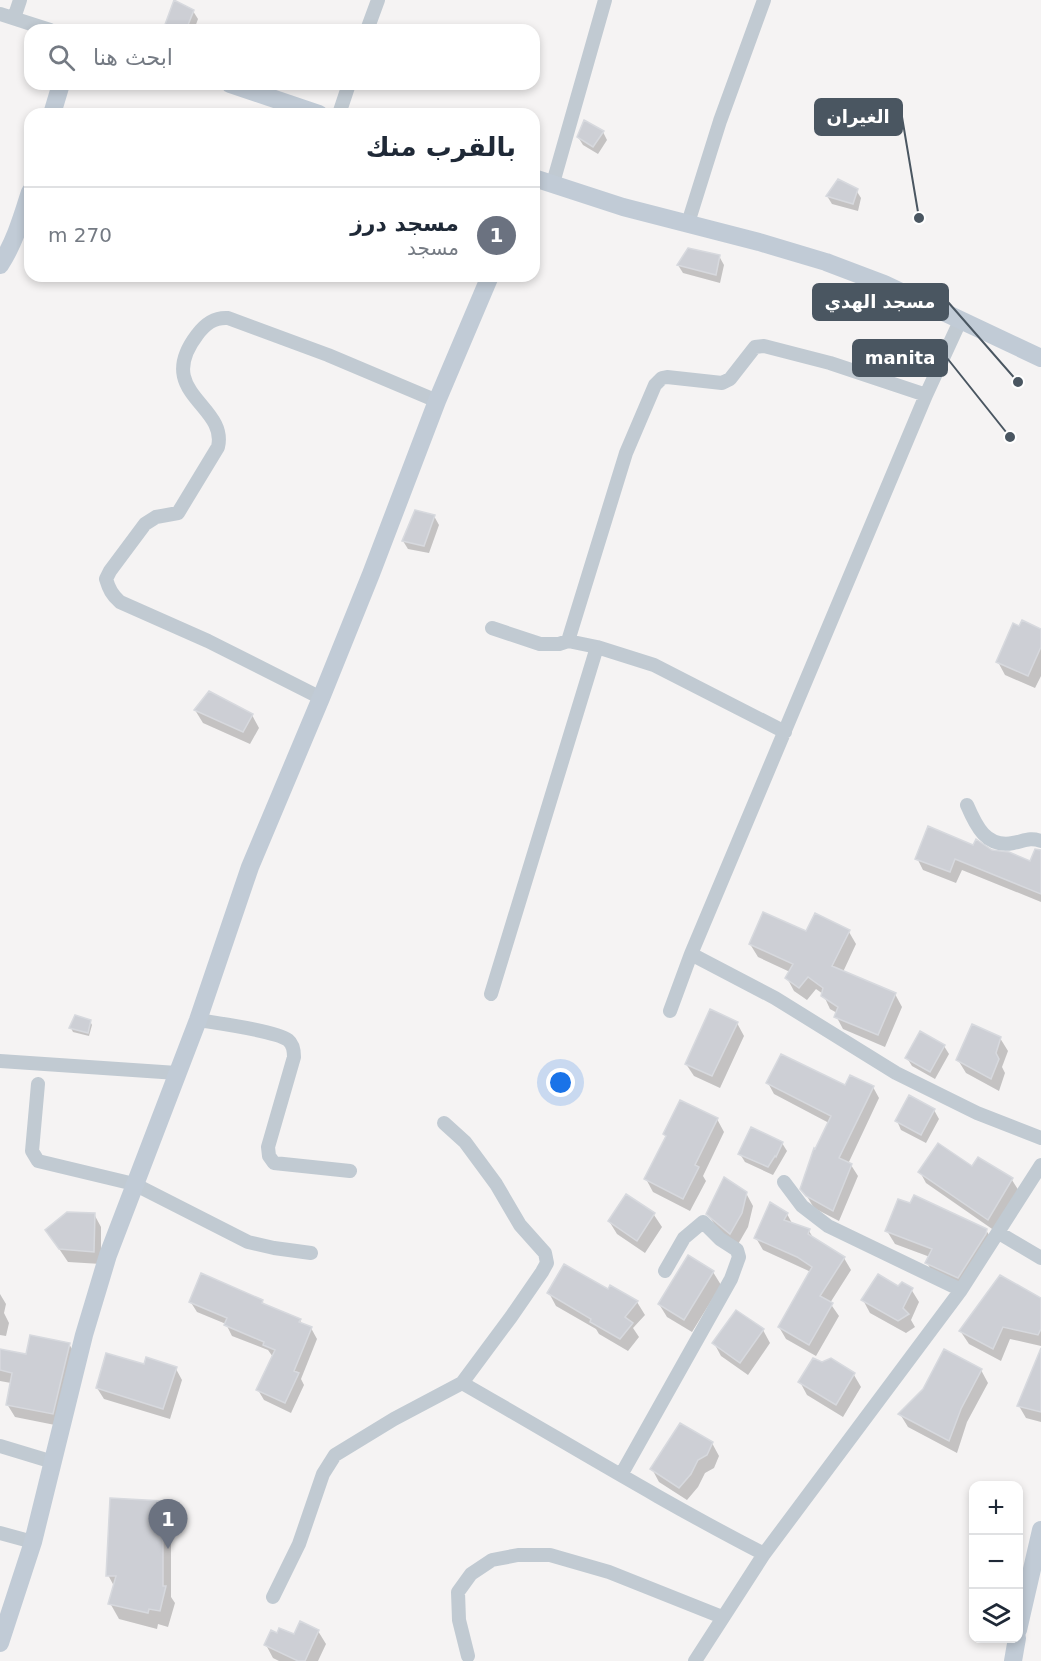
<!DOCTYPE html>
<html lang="ar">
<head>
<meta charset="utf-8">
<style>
  :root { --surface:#fff; --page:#f2f2f3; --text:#1f2937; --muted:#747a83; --line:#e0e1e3; --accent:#111827 }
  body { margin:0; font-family:"DejaVu Sans",Vazirmatn,sans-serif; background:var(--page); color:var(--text); direction:rtl }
  .controls { position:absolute; right:18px; bottom:18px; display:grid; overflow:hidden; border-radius:12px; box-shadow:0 3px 9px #0003 }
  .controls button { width:54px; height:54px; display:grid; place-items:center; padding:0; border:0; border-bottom:2px solid var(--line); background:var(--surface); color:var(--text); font:30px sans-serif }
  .you { position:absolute; left:561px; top:1083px; width:21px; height:21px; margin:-15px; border:4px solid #fff; border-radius:50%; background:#1a73e8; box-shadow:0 0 0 9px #1a73e833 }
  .badge { display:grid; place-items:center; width:39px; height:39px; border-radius:50%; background:var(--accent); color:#fff; font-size:20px; font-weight:700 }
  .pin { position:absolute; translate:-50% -50px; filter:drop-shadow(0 2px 3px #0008) }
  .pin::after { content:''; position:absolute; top:32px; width:21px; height:18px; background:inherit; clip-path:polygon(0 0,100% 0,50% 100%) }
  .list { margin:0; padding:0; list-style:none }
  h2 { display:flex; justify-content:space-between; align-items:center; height:78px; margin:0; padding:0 24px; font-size:26px }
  h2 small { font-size:20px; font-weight:400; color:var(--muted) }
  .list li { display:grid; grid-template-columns:39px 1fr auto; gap:18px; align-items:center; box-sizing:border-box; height:96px; padding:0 24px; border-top:2px solid var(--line) }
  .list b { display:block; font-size:22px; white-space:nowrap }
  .list p { margin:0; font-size:20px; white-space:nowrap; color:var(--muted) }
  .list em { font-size:20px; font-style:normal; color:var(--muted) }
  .icon { flex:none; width:33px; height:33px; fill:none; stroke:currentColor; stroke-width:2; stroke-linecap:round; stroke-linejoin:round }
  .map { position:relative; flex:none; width:1041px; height:1661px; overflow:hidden; direction:ltr }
  .search { position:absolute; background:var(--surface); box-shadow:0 3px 9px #0003; left:24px; top:24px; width:516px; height:66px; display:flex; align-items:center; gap:15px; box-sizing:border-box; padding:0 21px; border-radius:18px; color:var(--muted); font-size:22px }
  .panel { position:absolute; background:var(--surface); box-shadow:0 3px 9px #0003; left:24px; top:108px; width:516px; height:174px; border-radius:18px; direction:rtl }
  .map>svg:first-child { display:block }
  .shadow { fill:#0003 }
  .building { fill:#cdcfd5; stroke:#d7d9de; stroke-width:1.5 }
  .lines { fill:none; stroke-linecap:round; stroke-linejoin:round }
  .street { stroke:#c1cad2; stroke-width:14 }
  .secondary { stroke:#c1cbd6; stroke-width:18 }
  .leader { fill:none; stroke:#4a5661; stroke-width:2 }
  .callout-dot { fill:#4a5661; stroke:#fff; stroke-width:2 }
  .callout { fill:#4a5661; stroke:#4a5661; stroke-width:2 }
  .callout-label { font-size:18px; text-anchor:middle; font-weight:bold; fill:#fff }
</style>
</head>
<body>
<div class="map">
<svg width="1041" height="1661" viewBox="0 0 1041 1661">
  <rect width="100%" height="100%" fill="#f5f3f3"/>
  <path class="shadow" d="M193,11L198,19L194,30H165Z
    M603,132L607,140L598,154L583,145L578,137Z
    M856,190L861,198L858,211L832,204L827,196Z
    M719,256L724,265L720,283L683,273L678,265Z
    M434,516L439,525L429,553L408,549L403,541Z
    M1041,630V676L1035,688L1005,675L998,662Z
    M195,710L252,715L259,728L250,744L203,723Z
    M974,847L1031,863L1041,858V902L962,870L956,883L923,870L917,858Z
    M849,932L856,944L843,972L895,994L902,1007L885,1047L843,1029L836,1016L837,1013L830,1009L823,994L816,989L807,1000L794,991L787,978L790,972L758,957L750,944L807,933Z
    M90,1021L92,1025L89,1036L73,1032L71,1028Z
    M737,1023L744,1036L720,1088L694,1076L686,1064Z
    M1000,1038L1008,1051L1002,1067L1005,1073L999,1091L966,1073L958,1060Z
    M944,1046L949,1054L935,1079L912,1066L907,1058Z
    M768,1083L873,1087L879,1098L848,1164L851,1165L858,1176L839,1221L814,1208L802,1188L829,1123L774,1094Z
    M934,1110L939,1119L926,1143L901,1130L897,1121Z
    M717,1119L724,1132L703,1176L706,1181L690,1211L653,1192L646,1179Z
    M782,1143L787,1151L773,1175L745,1162L740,1154Z
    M978,1159L1012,1180L1019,1191L995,1231L926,1183L920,1172L973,1168Z
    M746,1193L753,1206L748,1227L737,1246L716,1227L708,1214Z
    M626,1196L654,1215L662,1227L645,1253L617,1234L609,1221Z
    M94,1214L101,1227V1264L68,1262L47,1231Z
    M787,1214L793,1225L809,1231L814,1239L844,1258L851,1270L830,1303L839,1316L816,1356L786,1339L779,1327L811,1272L763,1250L756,1238Z
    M986,1230L994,1243L965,1291L935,1276L927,1263L930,1257L895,1244L887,1231Z
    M689,1257L713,1272L721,1285L692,1332L667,1317L659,1304Z
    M611,1287L637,1302L645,1315L633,1328L639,1337L628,1351L599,1334L596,1329L556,1306L549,1293L609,1291Z
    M898,1287L911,1289L919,1302L911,1320L915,1327L906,1333L870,1313L863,1300Z
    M0,1294L6,1304L4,1313L9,1323L6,1336L0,1335Z
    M1041,1300V1346L1010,1339L1001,1361L969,1344L961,1332Z
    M190,1301H262L266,1306L300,1320L302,1325L311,1328L317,1339L301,1379L304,1385L291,1413L264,1400L258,1390L273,1357L268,1350L232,1336L226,1324L197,1312Z
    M763,1330L770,1343L748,1375L721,1356L714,1343Z
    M69,1344L77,1357L60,1426L15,1417L7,1404L11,1383L0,1381V1350L27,1356Z
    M145,1366L176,1369L182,1380L170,1419L104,1399L97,1388Z
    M981,1370L988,1383L967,1422L957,1453L908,1427L900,1414Z
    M1041,1372V1422L1026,1418L1019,1406Z
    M854,1375L861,1387L843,1417L807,1395L800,1382Z
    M712,1443L719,1456L714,1468L705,1473L698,1487L687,1500L659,1482L652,1469Z
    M162,1503L171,1519V1597L175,1603L168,1627L158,1624L157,1629L119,1619L110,1603L114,1586L108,1575Z
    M318,1631L326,1644L318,1661H279L273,1658L266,1645Z"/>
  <path class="building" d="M174,0L194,10L186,30H163Z
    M584,120L604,131L593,147L577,137Z
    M838,179L858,189L853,204L826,196Z
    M688,248L720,255L716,275L677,265Z
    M415,510L435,515L424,546L402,541Z
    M1022,620L1041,629V647L1028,676L996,662L1013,623L1019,626Z
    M209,691L253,714L243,732L194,710Z
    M928,826L973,845L976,839L992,850L1009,852L1030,861L1035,849L1041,850V894L955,859L950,872L915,859Z
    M763,912L806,931L815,913L850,930L832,966L896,993L878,1035L834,1017L838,1007L821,996L823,988L808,977L799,988L785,978L793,964L749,944Z
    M710,1009L738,1022L712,1076L685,1064Z
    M75,1015L91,1020L88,1033L69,1028Z
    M972,1024L1001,1037L996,1053L999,1059L991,1079L956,1060Z
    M920,1031L945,1045L930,1072L905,1058Z
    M781,1054L845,1085L850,1075L874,1086L839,1158L852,1164L833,1211L806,1196L800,1189L814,1148L815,1149L831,1116L766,1083Z
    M909,1095L935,1109L921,1135L895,1121Z
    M680,1100L718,1118L695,1165L699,1167L683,1199L644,1179L666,1136L663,1134Z
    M751,1127L783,1142L776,1157L775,1156L768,1167L738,1154Z
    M938,1143L972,1166L978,1157L1013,1178L988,1220L918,1172Z
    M724,1177L747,1192L742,1213L730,1234L706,1214Z
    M626,1194L655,1213L637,1241L608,1221Z
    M914,1195L987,1229L986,1234L958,1278L925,1263L932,1249L885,1231L898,1199L910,1203Z
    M770,1202L788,1213L784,1220L810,1229L808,1234L845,1257L820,1296L833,1303L809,1345L778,1327L812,1267L797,1257L754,1238Z
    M67,1212L95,1213L94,1252L59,1249L45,1230Z
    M688,1255L714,1271L684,1320L658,1304Z
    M564,1264L608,1289L610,1285L638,1301L625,1317L633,1323L620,1339L590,1322L591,1319L547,1293Z
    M201,1273L263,1300L262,1303L301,1319L299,1322L312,1327L294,1371L299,1373L285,1403L256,1390L275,1350L263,1345L264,1342L224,1325L227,1318L189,1302Z
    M878,1274L898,1286L902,1282L913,1288L903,1308L909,1314L898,1321L861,1300Z
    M1000,1275L1041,1298V1329L1038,1335L1003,1327L993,1349L959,1331Z
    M736,1310L764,1329L740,1363L712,1343Z
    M30,1335L70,1343L53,1414L6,1405L12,1373L0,1370V1349L26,1354Z
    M1041,1348V1412L1017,1406Z
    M944,1349L982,1369L961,1409L949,1441L898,1414L923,1389Z
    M106,1353L144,1364L146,1357L177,1367L163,1409L96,1388Z
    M813,1358L822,1362L831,1358L855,1373L836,1405L798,1382Z
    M680,1423L713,1442L707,1455L698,1460L691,1474L679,1488L650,1469Z
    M110,1498L163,1501V1586H166L160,1611L149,1609L148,1613L108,1604L116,1576H106Z
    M300,1621L319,1630L305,1661H298L264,1645L271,1630L277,1633L279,1628L294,1634Z"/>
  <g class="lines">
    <path class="street" d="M0,14L50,30
      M14,18L20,0
      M367,30L378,0
      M339,114L349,84
      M553,183L605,0
      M688,223L720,121L764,0
      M492,628L540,644H559L568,641L597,647
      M568,641L626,453L655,385L662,378L667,377L722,383L730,379L755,347L764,346L830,363L926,395
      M321,698L208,641L120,602C112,595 109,589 106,579L110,571L145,524L156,517L178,513L218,447C228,405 153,393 197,335C205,324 214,317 228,318L328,355L437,401
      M967,805C976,826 986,848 1013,843C1024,841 1030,837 1041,841
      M691,954L775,998L896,1073L977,1113L1041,1138
      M491,994L597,647L654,665L785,732
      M670,1011L691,954L926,395L961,319
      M198,1020C216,1023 276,1031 288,1040C293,1044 294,1051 294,1057L268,1147L269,1156L274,1163L350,1171
      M0,1061L177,1073
      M38,1084L32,1151L38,1161L134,1184L248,1242L274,1248L311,1253
      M784,1182L802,1206L828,1226L961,1290
      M999,1233L1041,1258
      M462,1383C562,1440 661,1501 764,1554
      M0,1446L53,1462
      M621,1475L731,1279L739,1257L737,1250L720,1239L703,1222L684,1238L665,1271
      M0,1533L33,1542
      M273,1597L299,1544L323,1474L335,1455L394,1419L462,1383L511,1317L542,1272L547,1263L545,1253L520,1225L496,1184L465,1142L444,1123
      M468,1656L459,1620L458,1592L471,1574L492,1560L518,1555H550L609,1572L722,1617
      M695,1661L764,1554L961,1290L1041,1165"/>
    <path class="secondary" d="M230,84L319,114
      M52,114L61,84
      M534,178L623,207L759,242L826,262L884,284L1041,358
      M0,265C15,242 22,217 30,192
      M1018,1630L1041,1530
      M0,1643L33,1542L84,1335L108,1255L198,1020L250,867L321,698L371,574L437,401L490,276
      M1013,1661L1017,1638"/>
  </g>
  <path class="leader" d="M919 218L902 117M1018 382L948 302M1010 437L947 358"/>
  <g class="callout-dot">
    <circle cx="919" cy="218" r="6"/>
    <circle cx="1018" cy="382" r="6"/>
    <circle cx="1010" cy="437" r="6"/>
  </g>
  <g class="callout">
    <rect x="815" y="99" width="87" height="36" rx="6"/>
    <rect x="813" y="284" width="135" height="36" rx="6"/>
    <rect x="853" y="340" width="94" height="36" rx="6"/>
  </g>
  <g class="callout-label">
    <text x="858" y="123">الغيران</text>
    <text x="880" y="308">مسجد الهدي</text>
    <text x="900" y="364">manita</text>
  </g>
</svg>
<div class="controls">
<button>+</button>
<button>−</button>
<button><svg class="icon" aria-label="layers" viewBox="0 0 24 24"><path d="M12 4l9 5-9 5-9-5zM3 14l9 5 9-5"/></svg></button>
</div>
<div class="you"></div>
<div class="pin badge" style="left:168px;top:1549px;background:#6b7280">1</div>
<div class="search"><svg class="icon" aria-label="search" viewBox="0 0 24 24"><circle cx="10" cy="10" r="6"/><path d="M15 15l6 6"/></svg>ابحث هنا</div>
<section class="panel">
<h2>بالقرب منك<small></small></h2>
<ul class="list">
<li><span class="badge" style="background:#6b7280">1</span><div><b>مسجد درز</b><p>مسجد</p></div><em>270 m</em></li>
</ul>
</section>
</div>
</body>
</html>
